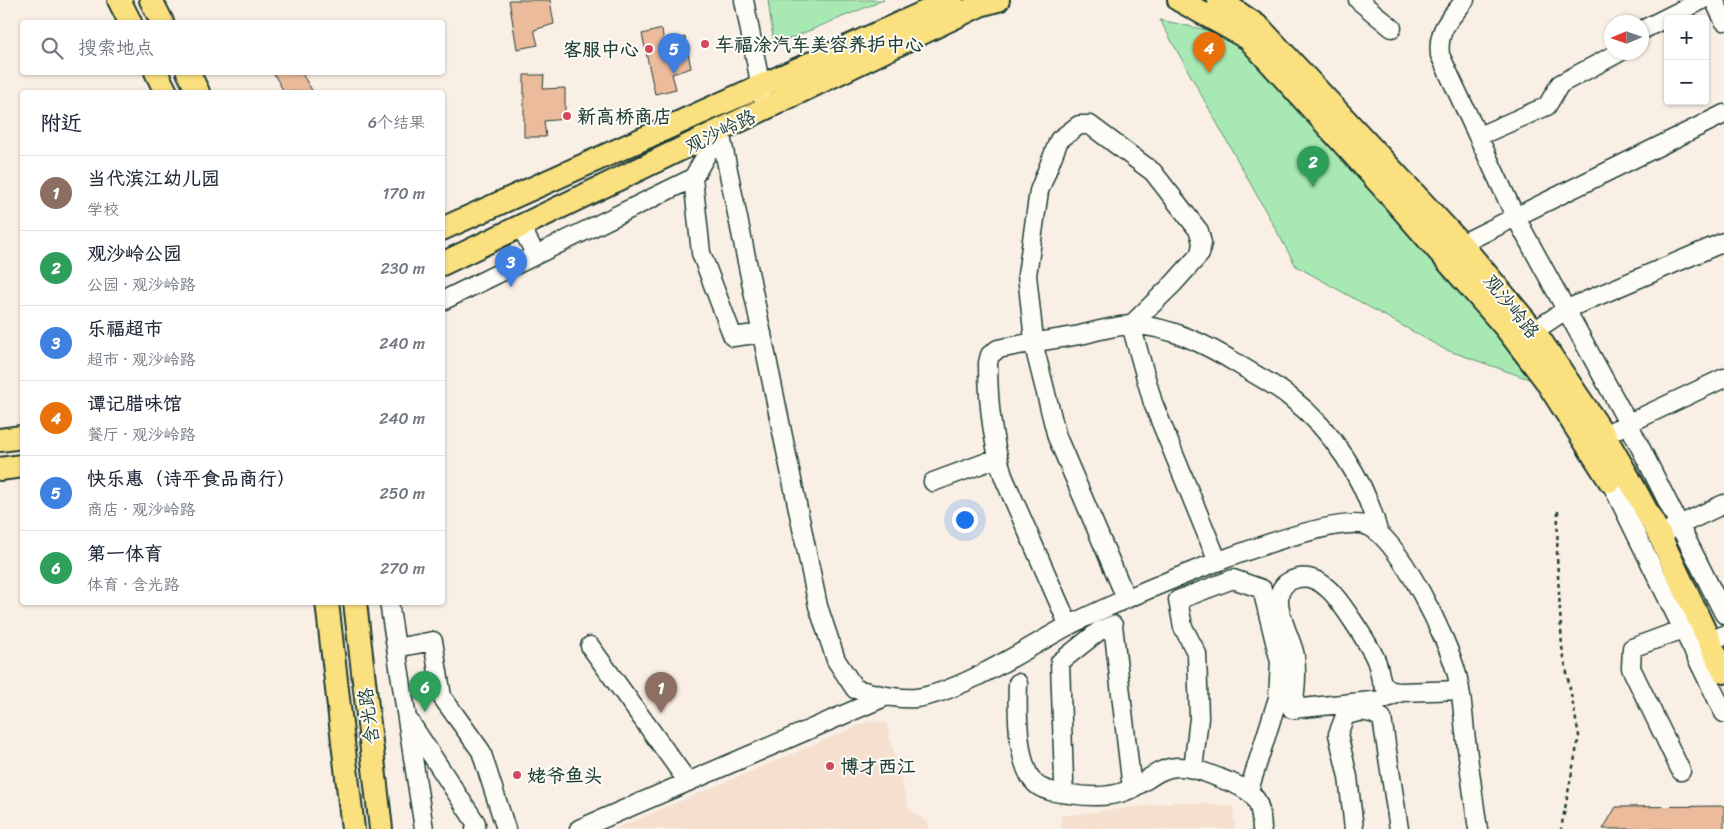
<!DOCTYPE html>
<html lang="zh">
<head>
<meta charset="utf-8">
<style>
  :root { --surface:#fff; --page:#f2f2f3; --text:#1f2937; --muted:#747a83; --line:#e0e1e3; --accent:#d1495b }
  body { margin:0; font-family:Sriracha,"LXGW WenKai TC",sans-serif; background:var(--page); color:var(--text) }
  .controls { position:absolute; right:15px; top:15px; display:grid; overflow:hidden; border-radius:5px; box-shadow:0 1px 4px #0004 }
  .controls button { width:45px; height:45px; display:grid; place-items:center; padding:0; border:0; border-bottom:1px solid var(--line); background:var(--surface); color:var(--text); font:25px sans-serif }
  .compass { position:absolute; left:1604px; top:15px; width:45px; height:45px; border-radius:50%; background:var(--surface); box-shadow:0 1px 4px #0004; rotate:268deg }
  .you { position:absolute; left:964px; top:519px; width:18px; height:18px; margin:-12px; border:4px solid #fff; border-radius:50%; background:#1a73e8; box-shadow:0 0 0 8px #1a73e833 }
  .badge { display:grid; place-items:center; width:32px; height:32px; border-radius:50%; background:var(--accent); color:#fff; font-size:16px; font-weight:700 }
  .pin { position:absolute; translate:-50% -41px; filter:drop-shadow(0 1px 2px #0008) }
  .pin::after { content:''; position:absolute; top:26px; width:18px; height:15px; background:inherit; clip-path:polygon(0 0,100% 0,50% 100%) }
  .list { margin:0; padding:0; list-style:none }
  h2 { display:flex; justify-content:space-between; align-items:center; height:65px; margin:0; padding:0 20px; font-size:21px }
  h2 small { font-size:16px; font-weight:400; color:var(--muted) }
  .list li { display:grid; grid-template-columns:32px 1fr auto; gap:15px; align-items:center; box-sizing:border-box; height:75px; padding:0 20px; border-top:1px solid var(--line) }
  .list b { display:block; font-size:19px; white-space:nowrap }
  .list p { margin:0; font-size:16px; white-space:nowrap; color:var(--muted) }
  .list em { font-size:16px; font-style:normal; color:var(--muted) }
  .icon { flex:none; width:28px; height:28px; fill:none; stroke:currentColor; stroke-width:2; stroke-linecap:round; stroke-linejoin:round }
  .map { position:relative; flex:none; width:1724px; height:829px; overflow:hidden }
  .search { position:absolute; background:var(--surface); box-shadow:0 1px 4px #0004; left:20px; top:20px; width:425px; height:55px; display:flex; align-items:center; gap:12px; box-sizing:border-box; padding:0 18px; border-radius:5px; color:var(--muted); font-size:19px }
  .panel { position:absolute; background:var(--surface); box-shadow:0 1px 4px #0004; left:20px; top:90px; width:425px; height:515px; border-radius:5px }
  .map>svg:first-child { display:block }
  .built { fill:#f5dfcf }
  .green { fill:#a8e9b3; stroke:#649374 }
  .building { fill:#ebbb9c; stroke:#1f3d34 }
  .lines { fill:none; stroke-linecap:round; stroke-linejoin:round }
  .minor-casing { stroke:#1f3d34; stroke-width:21 }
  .major-casing { stroke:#1f3d34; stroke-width:26 }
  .path { stroke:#1f3d34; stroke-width:2.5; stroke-dasharray:4 4; stroke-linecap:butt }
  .minor { stroke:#fdfcf7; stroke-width:18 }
  .major { stroke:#fbe080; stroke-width:22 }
  .poi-dot { fill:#d1495b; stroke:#fdfcf7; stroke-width:2 }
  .labels { text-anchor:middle; stroke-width:4; stroke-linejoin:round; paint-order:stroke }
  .poi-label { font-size:19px; font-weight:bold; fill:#1f3d34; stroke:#fdfcf7; text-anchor:start }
  .street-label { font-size:19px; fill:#1f3d34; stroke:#fdfcf7 }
</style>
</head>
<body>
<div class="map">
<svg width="1724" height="829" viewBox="0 0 1724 829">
  <rect width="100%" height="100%" fill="#f9efe5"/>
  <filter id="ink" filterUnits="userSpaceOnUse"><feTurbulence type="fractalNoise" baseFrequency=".02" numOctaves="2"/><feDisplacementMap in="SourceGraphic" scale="10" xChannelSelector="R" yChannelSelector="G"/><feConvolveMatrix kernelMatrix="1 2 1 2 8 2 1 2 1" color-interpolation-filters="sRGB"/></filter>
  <g filter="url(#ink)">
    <path class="built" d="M870,721L886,723L909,809L927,822L928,829H614Z
      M1175,802L1233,806L1235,829H1061V816Z"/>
    <path class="green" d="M768,0H884L774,45Z
      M1160,20L1249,39L1540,383L1444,349L1296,266Z"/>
    <path class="building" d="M509,0H550L554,24L534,30L538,45L517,49Z
      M662,29L664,44L685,37L691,68L672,74L676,89L655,94L642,34Z
      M273,72H301L313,92H284Z
      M524,75H544L543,89L565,88V119L544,121L546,137H524Z
      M1724,806V829H1603L1616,807Z"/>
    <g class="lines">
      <g class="minor-casing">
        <path id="minor" d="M744,0L763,98
          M1358,0L1392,28
          M1465,0C1450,19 1437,29 1440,55L1516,218L1628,423L1724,614
          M1714,0L1724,21
          M1642,30L1702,0
          M720,131L818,606L836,660L855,689C874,693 897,700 916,698C960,692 1024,650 1064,628C1109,604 1327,509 1368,526C1399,538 1449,642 1457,675C1462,694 1463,713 1465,732C1469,764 1473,797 1478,829
          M1479,136L1547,106L1560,84L1620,52
          M693,178L701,253L733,337L762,333
          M521,227L536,255
          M1461,244L1724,114
          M442,301L693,178L720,131
          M1534,331L1567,309L1724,242
          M1604,435L1724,378
          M1610,481L1724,713
          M933,482L998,458
          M1671,529L1724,504
          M1126,598L1057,437L1035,350L1027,275L1039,191L1059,140L1079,125H1090L1153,172L1199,231L1202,243L1200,254L1173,284L1131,325L1153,403L1218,562
          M389,602L424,829
          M1069,626L1004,478C992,441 988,401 988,363L990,355L998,349C1025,343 1053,340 1080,335C1097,331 1116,325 1133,325C1170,326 1207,345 1238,364C1255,375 1274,384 1290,397C1332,430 1365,479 1378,531
          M590,646L688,782
          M1698,647L1724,635
          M396,648L433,641L442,697L481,751L506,829
          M1018,683C1017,708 1016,774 1040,787C1048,792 1061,793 1070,794C1089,797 1108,798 1126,791C1144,785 1156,768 1177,767C1194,766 1216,777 1232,783C1257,793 1261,802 1262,829
          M1401,692L1382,700L1292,709C1296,692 1297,674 1295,656C1292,635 1258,586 1299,578C1309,576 1320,581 1327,588C1338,596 1373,650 1377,663C1380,670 1379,679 1384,685C1388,691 1394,692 1401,692L1460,690
          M410,722L476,823L475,829
          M1193,769L1199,718L1197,654L1183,627L1178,600L1233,579L1262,589L1280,662L1278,698L1249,790
          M1681,771L1631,668L1632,648L1694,625
          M1064,781L1060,662L1099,631L1113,625L1132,789
          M579,829L887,696
          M1354,829L1348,777L1338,734L1345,716C1360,710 1368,710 1382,718L1399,829"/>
      </g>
      <g class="major-casing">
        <path id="major" d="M119,0L130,22
          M151,0L162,22
          M1179,0L1249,39L1381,185L1506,328L1545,379L1610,481
          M1219,0L1259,27L1461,244L1534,331L1604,435L1626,473L1659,534L1724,672
          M156,72L166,92
          M188,72L198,92
          M442,229L952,0
          M442,264L980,5L998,0
          M0,440L22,437
          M0,469L22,466
          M327,602L353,829
          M355,602L381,829"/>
      </g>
      <path class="path" d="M1558,511L1557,557L1562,647L1579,736L1561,829"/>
      <use href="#minor" class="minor"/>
      <use href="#major" class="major"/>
    </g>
  </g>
  <g class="poi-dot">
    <circle cx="705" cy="44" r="5"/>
    <circle cx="649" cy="49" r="5"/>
    <circle cx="567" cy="116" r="5"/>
    <circle cx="830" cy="766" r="5"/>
    <circle cx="517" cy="775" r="5"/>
  </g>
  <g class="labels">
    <g class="poi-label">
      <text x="715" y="51">车福涂汽车美容养护中心</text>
      <text x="639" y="56" text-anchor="end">客服中心</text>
      <text x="577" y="123">新高桥商店</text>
      <text x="840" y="773">博才西江</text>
      <text x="527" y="782">姥爷鱼头</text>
    </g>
    <g class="street-label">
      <text transform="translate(720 131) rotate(-26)" y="7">观沙岭路</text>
      <text transform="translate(1512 306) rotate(51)" y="7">观沙岭路</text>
      <text transform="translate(368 716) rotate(-97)" y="7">含光路</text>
    </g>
  </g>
</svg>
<div class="controls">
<button>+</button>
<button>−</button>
</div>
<svg class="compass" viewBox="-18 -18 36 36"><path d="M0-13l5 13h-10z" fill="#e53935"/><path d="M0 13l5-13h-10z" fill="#747a83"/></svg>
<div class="you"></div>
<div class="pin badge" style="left:661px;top:713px;background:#8d6e63">1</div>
<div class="pin badge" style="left:1313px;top:187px;background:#2e9e5b">2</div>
<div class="pin badge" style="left:511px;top:287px;background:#3f7fe0">3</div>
<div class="pin badge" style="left:1209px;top:73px;background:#e8710a">4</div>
<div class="pin badge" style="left:674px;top:74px;background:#3f7fe0">5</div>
<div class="pin badge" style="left:425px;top:712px;background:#2e9e5b">6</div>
<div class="search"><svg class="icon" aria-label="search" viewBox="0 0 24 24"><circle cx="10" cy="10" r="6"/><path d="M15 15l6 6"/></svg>搜索地点</div>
<section class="panel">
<h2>附近<small>6个结果</small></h2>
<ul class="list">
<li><span class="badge" style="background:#8d6e63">1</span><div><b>当代滨江幼儿园</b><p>学校</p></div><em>170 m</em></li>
<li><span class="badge" style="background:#2e9e5b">2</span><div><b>观沙岭公园</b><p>公园 · 观沙岭路</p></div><em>230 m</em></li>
<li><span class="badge" style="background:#3f7fe0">3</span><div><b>乐福超市</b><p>超市 · 观沙岭路</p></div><em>240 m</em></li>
<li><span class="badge" style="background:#e8710a">4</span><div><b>谭记腊味馆</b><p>餐厅 · 观沙岭路</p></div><em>240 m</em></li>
<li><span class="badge" style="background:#3f7fe0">5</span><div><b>快乐惠（诗平食品商行）</b><p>商店 · 观沙岭路</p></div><em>250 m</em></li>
<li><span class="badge" style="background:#2e9e5b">6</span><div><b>第一体育</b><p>体育 · 含光路</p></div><em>270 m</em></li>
</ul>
</section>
</div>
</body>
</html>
